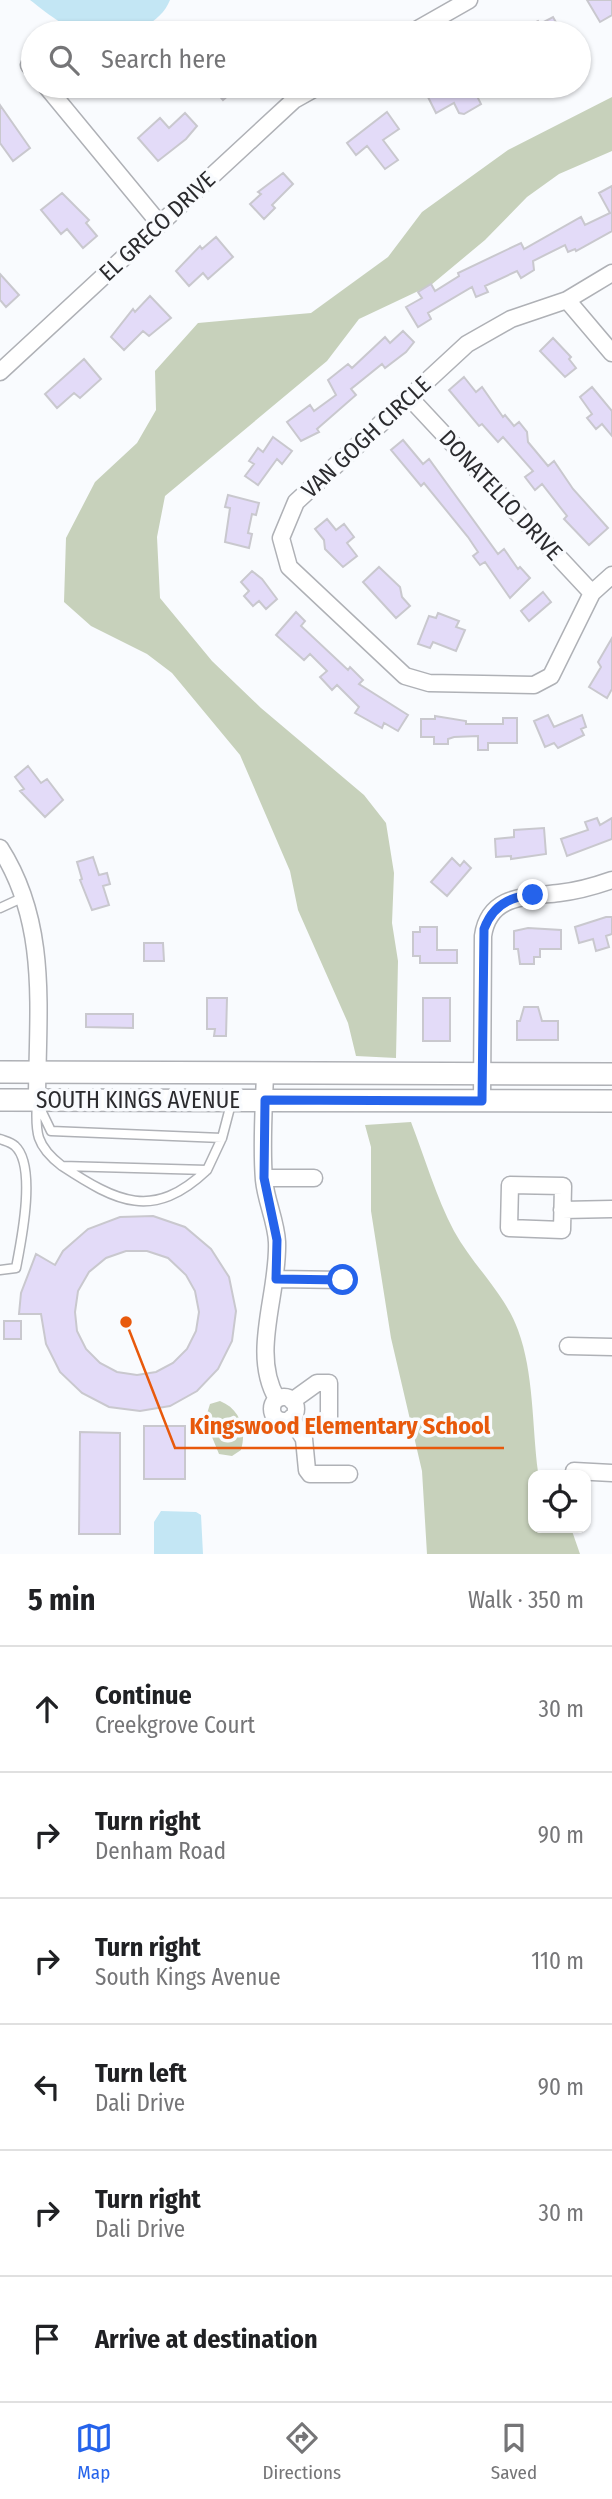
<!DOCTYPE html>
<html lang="en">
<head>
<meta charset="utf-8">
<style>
  :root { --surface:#fff; --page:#f6f6f6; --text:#202124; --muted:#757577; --line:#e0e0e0; --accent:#2563eb }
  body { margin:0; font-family:"Fira Sans Condensed",sans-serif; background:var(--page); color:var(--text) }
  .controls { position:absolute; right:21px; bottom:21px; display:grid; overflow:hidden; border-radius:14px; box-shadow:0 2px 5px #0004 }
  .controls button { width:63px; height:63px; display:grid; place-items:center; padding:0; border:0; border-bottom:2px solid var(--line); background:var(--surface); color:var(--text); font:35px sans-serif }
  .stop { position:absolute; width:21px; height:21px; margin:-16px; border:5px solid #2563eb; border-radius:50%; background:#fff }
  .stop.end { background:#2563eb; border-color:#fff; box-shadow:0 2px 7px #0008 }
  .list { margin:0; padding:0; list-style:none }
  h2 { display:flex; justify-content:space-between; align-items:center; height:91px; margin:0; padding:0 28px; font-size:30px }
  h2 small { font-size:23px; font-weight:400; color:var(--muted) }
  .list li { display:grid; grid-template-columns:46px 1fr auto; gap:21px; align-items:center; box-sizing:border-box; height:126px; padding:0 28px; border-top:2px solid var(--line) }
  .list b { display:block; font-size:26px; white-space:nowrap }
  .list p { margin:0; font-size:23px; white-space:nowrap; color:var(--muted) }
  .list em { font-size:23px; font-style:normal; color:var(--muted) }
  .icon { flex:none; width:38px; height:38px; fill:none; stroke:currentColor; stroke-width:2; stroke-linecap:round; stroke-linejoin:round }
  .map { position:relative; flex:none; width:612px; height:1554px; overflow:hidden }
  .search { position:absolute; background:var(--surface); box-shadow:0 2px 5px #0004; left:21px; right:21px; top:21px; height:77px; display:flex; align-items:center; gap:18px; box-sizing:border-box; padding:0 24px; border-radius:38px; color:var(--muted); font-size:26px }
  .sheet { height:847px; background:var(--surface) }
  nav { display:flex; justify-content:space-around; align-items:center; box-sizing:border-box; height:98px; border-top:2px solid var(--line); background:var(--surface); font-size:19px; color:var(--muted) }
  nav a { display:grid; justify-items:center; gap:4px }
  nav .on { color:var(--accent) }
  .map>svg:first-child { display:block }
  .green { fill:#c7d1bb }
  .water { fill:#c3e6f4 }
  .building { fill:#e3dbf8; stroke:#c9c8ce; stroke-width:2; fill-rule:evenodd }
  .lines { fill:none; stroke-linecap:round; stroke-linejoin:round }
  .service-casing { stroke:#afb1b6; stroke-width:11 }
  .minor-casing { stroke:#afb1b6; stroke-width:19 }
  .secondary-casing { stroke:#afb1b6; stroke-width:24 }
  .service { stroke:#fff; stroke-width:8 }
  .minor { stroke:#fff; stroke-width:16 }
  .secondary { stroke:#fff; stroke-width:21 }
  .route { stroke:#2563eb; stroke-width:9 }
  .labels { text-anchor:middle; stroke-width:7; stroke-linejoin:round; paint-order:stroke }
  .street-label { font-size:23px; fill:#2b2b2e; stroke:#f9fbfe }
  .leader { fill:none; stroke:#e8590c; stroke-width:2.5 }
  .callout-dot { fill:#e8590c; stroke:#f9fbfe; stroke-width:2.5 }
  .callout-label { font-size:24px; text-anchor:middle; font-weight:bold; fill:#e8590c; stroke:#f9fbfe; stroke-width:7; stroke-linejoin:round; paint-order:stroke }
</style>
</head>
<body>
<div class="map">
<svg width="612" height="1554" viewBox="0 0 612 1554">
  <rect width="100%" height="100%" fill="#f9fbfe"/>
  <path class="green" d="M612,97V151L559,174L527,197L485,240L431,285L359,319L327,361L165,496L157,537L160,598L212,661L261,708L364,795L386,823L394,873L392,923L398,961L396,1058L356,1056L348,1023L298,910L290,871L240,755L172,673L147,654L91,626L64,602L66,538L95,482L137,443L156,410L155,371L198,323L311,313L388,257L422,212L508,150Z
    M411,1122C425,1158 436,1197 454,1231C473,1266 504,1292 518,1330C534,1373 532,1426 538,1472L541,1475H533V1528H571L580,1554H427L422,1471L391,1338L371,1211V1147L365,1125Z
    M220,1401C240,1409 247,1429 241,1450L232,1456L219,1454L205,1420L210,1404Z"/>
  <path class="water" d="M30,0H170C158,30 116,40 86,33C65,29 46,12 30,0Z
    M161,1511L196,1512L201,1515L203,1554H154V1522Z"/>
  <path class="building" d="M587,0H612V15L600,22Z
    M553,17L562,33H514L538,21L540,24Z
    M211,86H239L223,100Z
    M444,86H472L481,104L464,114L459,113L454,103L436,113L428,97Z
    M0,105L30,148L13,161L0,143Z
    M387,112L399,129L383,140L398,160L385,169L367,146L356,155L347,143Z
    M185,113L197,126L186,139L158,161L138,138L160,118L169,128Z
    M283,173L293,184L272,205L275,208L264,219L250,204L261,194L258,192Z
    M612,186V231L576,251L575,249L568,252L565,245L533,261L534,270L521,278L517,271L485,286L488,292L476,297L472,287L428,313L431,319L418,327L406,307L422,298L418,292L431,284L435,291L459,276L458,273L521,243L524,249L581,217L585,225L610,213L599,193Z
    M62,193L89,220L86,223L97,236L83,248L67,229L61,234L41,210Z
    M216,237L233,257L208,279L203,273L189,286L176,271L200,246L202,249Z
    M0,274L19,295L6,307L0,300Z
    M150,296L171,318L149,336L143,331L124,350L111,337L133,309L135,312Z
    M403,331L414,342L406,352L385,368L382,364L351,389L356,395L317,429L319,432L301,441L287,422L310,405L314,411L336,395L328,380L348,364L352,368L385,337L390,343Z
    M553,338L571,357L569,359L576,368L565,377L540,351Z
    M84,359L101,379L80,398L74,393L57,408L45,394Z
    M464,377L476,392L482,387L503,417L505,415L514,426L519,422L527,432L528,442L548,466L554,461L573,489L608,528L589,545L564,519L567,516L542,484L535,490L525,477L533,471L503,437L498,442L482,424L479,426L449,390Z
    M592,387L612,411V436L602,424L596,429L587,418L592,414L580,397Z
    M273,437L292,451L282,464L277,459L258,485L245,476L254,464L249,461L258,448L263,452Z
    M403,440L423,464L429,459L498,554L504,549L518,569L520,567L530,578L510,598L485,562L480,565L473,556L478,552L468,537L424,483L421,486L391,450Z
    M228,495L259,503L256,515L252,514L248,533L252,534L249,548L225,542L230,508L225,507Z
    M327,519L336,530L344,524L354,537L347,543L357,556L343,567L325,549L324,540L315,529Z
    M379,567L400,587L402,597L410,606L396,618L363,582Z
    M252,571L262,579L277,599L266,609L259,601L253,606L244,596L249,591L241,582Z
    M543,592L551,602L529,621L521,611Z
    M296,612L305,621L301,626L348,670L350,667L363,680L359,684L408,715L398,731L384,723L382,728L355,713L359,707L337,685L332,690L320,677L327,671L310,654L304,660L276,635Z
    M438,613L459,621L456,627L465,630L456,651L433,642L430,648L418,644L429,616L436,618Z
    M612,638V689L607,698L589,687L601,667L598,662Z
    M548,715L554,727L582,715L586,727L581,729L584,735L558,748L554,743L545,747L534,721Z
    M435,716L466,721V724H503V718H517V743H488V750H478V736L454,737L448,739V744H434V737H421V719H435Z
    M28,766L41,783L47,779L63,800L45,817L20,791L24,789L15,777Z
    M597,818L600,825L612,818V839L567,856L561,839L588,830L585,822Z
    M544,828L546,854L511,859V856L496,857L495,839L514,837V830Z
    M93,857L99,875L107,873L110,884L103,886L109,905L92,910L80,880L82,879L77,862Z
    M452,858L460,866L464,861L471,868L447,896L431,882Z
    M606,917H612V934L606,936L609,947L596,951L593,939L579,943L575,927Z
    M420,927H437V950H457V963H420V956H413V932H420Z
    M528,928L561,930V949H540V957H534V964H520L518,949H514V931Z
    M144,943H163L164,961H144Z
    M207,998H227L226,1036H214L215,1029H207Z
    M423,998H450V1041H423Z
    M524,1007H538L542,1021H558V1040H517V1021H520Z
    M86,1014H133V1028L86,1027Z
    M153,1216L185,1227L211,1249L229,1277L236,1311L232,1341L218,1369L197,1391L170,1406L140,1411L109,1407L82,1393L60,1372L46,1344L41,1314H19L21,1293L36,1254L55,1265L63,1251L88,1229L120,1217ZM126,1251H147L168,1258L186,1275L195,1291L199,1312L196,1331L187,1349L173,1363L156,1372L137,1375L117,1372L100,1363L86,1349L77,1331L75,1312L78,1291L89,1272L106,1258Z
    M4,1321H21V1339H4Z
    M144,1426H185V1479H144Z
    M80,1432L120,1433V1534H79Z"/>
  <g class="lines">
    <g class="service-casing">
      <path id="service" d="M0,908L24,897
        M37,1101C35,1133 36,1146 62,1166L207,1170L222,1138L232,1100
        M38,1104L51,1131L222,1138
        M0,1139C5,1141 11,1142 15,1146C37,1166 21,1242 16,1268L0,1270
        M62,1166C117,1202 153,1221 207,1170"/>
    </g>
    <g class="minor-casing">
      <path id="minor" d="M411,33L469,0
        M29,65L33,70
        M46,86L159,223
        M612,273L567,300L511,319L467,344L296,502L281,538L289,567L405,676L429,683L534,685L551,676L592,593L612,575
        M567,300L612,353
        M0,372L294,100L319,86
        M409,397L592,593
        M0,848C50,926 37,1013 37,1101
        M265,1073C264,1108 261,1144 264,1180C266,1201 276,1221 277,1242C279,1294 250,1353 277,1399
        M482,1101L483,936C489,894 527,897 559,893C577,891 595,886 612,880
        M264,1178H314
        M510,1185L563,1186L562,1230L509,1228Z
        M562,1210L612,1209
        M276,1279L343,1280
        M568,1346L612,1347
        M272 1409a12 12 0 1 1 24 0a12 12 0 1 1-24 0Z
        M292,1401L317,1383H329V1424
        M291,1418L304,1439L307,1470L310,1474H349
        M574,1471L612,1473"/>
    </g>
    <g class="secondary-casing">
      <path id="secondary" d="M0,1072L612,1074
        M0,1100L612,1101"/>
    </g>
    <use href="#service" class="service"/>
    <use href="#minor" class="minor"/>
    <use href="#secondary" class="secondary"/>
  </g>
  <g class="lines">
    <path class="route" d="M343,1280L276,1279L277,1240L264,1178L265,1100L482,1101L484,929C492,907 509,896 533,895"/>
  </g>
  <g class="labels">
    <g class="street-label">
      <text transform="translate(157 226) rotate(-43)" y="8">EL GRECO DRIVE</text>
      <text transform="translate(366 437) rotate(-43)" y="8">VAN GOGH CIRCLE</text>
      <text transform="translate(501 495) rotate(47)" y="8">DONATELLO DRIVE</text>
      <text x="138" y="1108">SOUTH KINGS AVENUE</text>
    </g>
  </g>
  <path class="leader" d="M126 1322L175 1448H504"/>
  <circle class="callout-dot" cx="126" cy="1322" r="7"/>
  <g class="callout-label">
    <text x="340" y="1434">Kingswood Elementary School</text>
  </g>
</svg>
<div class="controls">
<button><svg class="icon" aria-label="locate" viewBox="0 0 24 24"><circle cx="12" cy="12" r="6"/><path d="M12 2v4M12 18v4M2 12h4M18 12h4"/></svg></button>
</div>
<div class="stop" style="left:343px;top:1280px"></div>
<div class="stop end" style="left:533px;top:895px"></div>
<div class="search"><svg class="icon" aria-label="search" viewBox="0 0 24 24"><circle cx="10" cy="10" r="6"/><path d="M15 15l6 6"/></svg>Search here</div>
</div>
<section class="sheet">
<h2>5 min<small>Walk · 350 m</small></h2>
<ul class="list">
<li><svg class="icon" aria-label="ahead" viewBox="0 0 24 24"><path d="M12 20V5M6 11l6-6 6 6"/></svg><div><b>Continue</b><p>Creekgrove Court</p></div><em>30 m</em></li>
<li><svg class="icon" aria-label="right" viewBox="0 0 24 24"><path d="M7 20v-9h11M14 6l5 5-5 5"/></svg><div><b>Turn right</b><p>Denham Road</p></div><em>90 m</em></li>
<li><svg class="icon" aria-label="right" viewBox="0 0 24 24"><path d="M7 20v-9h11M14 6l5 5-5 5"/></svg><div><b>Turn right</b><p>South Kings Avenue</p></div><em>110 m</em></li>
<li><svg class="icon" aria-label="left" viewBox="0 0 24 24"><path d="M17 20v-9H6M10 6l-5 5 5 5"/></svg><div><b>Turn left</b><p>Dali Drive</p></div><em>90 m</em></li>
<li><svg class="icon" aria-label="right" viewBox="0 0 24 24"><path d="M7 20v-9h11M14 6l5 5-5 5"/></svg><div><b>Turn right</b><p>Dali Drive</p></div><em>30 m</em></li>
<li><svg class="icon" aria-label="arrive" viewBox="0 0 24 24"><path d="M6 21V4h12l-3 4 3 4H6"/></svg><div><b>Arrive at destination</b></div></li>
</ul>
</section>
<nav>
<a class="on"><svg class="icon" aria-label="map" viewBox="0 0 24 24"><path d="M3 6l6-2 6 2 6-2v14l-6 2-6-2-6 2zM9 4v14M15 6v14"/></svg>Map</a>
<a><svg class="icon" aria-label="directions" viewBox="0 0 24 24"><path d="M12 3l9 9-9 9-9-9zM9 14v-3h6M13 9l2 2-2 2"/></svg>Directions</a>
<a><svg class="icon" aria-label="saved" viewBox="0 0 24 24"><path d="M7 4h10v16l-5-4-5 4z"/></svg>Saved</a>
</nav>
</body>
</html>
